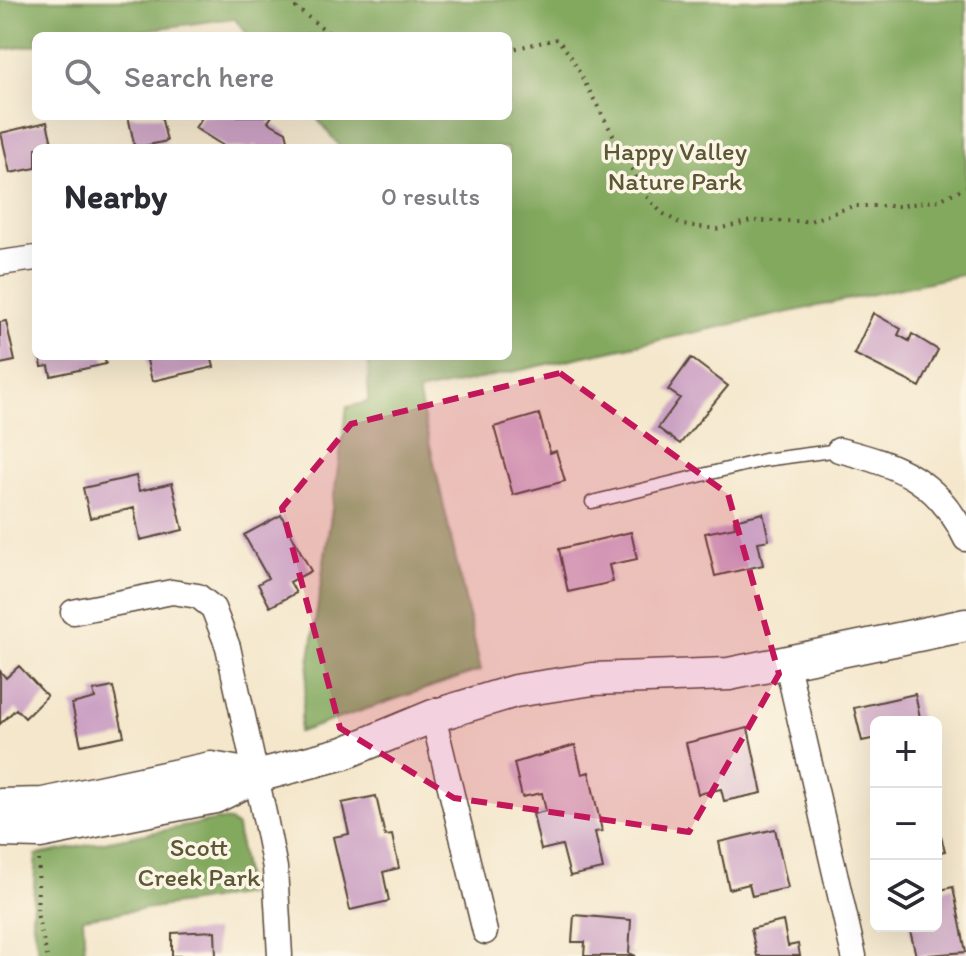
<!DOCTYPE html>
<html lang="en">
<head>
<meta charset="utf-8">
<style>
  :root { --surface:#fff; --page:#f2f2f3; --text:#2b2b33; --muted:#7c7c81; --line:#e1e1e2 }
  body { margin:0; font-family:Itim,sans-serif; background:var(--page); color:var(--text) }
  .controls { position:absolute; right:24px; bottom:24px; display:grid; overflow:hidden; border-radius:12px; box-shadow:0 8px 32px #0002 }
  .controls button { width:72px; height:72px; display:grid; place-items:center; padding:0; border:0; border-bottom:2px solid var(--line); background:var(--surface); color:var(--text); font:40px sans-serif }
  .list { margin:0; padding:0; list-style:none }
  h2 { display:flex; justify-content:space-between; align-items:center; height:104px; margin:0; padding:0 32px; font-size:34px }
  h2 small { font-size:26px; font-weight:400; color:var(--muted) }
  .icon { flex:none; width:44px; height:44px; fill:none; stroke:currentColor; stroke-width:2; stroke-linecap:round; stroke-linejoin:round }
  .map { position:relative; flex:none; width:966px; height:956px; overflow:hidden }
  .search { position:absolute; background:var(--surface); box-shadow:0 8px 32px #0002; left:32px; top:32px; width:480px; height:88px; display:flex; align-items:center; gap:20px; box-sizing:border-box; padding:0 28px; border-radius:12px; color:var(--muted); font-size:30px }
  .panel { position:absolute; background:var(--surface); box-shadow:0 8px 32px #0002; left:32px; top:144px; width:480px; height:216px; border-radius:12px }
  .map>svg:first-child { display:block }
  .forest { fill:#83a95f; stroke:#5f6a3e; stroke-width:2 }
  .building { fill:#cca2c4 }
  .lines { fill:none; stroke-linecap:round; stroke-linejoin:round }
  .service-casing { stroke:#574638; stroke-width:15 }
  .minor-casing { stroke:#574638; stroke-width:27 }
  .tertiary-casing { stroke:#574638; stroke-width:35 }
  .path { stroke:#574638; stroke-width:4; stroke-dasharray:2 6; stroke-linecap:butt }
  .service { stroke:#fff; stroke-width:12 }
  .minor { stroke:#fff; stroke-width:24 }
  .tertiary { stroke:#fff; stroke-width:32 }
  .marked { fill:#c2185b; fill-opacity:0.2; stroke:#c2185b; stroke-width:6; stroke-dasharray:16 10; stroke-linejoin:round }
  .labels { text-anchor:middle; stroke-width:7; stroke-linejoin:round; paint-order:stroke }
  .park-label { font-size:26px; fill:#5a5835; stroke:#fcf5e5 }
</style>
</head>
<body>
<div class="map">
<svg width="966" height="956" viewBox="0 0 966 956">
  <rect width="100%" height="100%" fill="#fcf5e5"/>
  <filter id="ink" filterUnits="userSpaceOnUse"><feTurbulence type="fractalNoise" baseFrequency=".0125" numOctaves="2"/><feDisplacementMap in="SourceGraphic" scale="16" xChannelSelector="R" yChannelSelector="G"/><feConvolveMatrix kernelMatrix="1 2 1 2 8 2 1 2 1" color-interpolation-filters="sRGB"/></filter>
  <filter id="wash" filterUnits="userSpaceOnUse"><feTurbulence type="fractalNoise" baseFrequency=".006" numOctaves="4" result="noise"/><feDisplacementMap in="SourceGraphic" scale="32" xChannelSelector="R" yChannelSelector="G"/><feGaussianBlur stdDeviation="1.8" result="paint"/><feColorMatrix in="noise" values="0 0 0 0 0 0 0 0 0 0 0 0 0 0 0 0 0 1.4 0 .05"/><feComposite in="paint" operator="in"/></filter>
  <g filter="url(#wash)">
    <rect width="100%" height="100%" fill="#f4e7cc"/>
    <path class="forest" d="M0,0H966V274L418,392L481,670L299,732L347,407L368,402L369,356H508V148H341L315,116H508V36H249L234,18L102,36H36V45L0,50Z
      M218,820L230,821L237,827L248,894L83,918L85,956H39L32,919L36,855Z"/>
    <g id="blocks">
      <path class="building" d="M128,116H161L167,141L135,148Z
        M203,116H272L268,122L286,132L290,148H256L255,144L252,148H227L195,128Z
        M47,122L53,148H36V168L10,173L1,133Z
        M873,313L901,329L898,335L909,341L912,334L938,350L920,387L854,354Z
        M6,321L15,361L0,364V322Z
        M40,356H104L106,364L51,376L49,366L42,367Z
        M146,356H211L214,367L152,381Z
        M691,358L728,386L680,444L658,428L680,398L668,390Z
        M539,414L550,453L556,451L565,481L513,495L494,427Z
        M136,476L139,491L172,483L183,530L140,540L134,508L90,518L83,488Z
        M763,513L769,540L758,542L763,565L715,576L705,533L735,527L734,520Z
        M281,515L311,571L290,582L296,593L270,607L258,584L268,578L244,535Z
        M631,532L637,559L609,565L613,582L568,592L559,549Z
        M19,666L47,696L25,718L16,709L0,724V671L6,678Z
        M113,687L124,736L81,745L72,704L95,698L93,691Z
        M915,694L921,722H876V738L862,741L854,708Z
        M748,728L762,793L724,801L721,789L698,794L686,743Z
        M575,745L582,774L589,772L602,831L595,832L603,869L570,876L562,845L541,850L533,814L546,811L542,793L522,797L514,763Z
        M376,796L385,836L392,835L399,868L383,872L389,901L350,910L333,837L349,834L342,803Z
        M936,819L945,851L936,853Z
        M775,829L788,888L752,896L749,884L729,889L719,842Z
        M953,887L966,952L916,956L909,926H936V891Z
        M574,915L631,920L629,953L636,956H584L585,942H572Z
        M783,921L788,946L798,944L800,956H757L751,929Z
        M215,931L216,956H172V933Z"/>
    </g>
  </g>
  <g filter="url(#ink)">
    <use href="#blocks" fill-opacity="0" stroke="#574638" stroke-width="2"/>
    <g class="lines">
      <g class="service-casing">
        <path id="service" d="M592,502L764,460L839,450"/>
      </g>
      <g class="minor-casing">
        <path id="minor" d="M0,263L36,258
          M839,450C899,465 939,481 966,539
          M73,612L172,592L198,596L213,608L228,647L265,818L275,868L280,956
          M787,664L854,956
          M433,716L485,932"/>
      </g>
      <g class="tertiary-casing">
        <path id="tertiary" d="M0,805L43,804L211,768L257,776
          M0,831L40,832L215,797L257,776L344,753L433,716L515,691L593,679L729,674L966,625"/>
      </g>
      <path class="path" d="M301,0L296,8L333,36
        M508,50L557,39L570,55L646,196L662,213L683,225L718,229L751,221H810L853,206H900L939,200L966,187
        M39,860L37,913L47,956"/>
      <use href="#service" class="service"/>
      <use href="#minor" class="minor"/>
      <use href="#tertiary" class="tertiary"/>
    </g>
  </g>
  <path class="marked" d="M560,373L728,494L779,674L689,832L454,798L340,728L282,508L351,424Z"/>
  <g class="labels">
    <g class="park-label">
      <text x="675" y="160">Happy Valley<tspan x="675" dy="30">Nature Park</tspan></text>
      <text x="199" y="856">Scott<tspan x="199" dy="30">Creek Park</tspan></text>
    </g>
  </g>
</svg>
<div class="controls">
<button>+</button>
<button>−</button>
<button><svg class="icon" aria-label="layers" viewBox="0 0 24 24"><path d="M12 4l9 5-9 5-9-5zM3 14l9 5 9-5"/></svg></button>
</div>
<div class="search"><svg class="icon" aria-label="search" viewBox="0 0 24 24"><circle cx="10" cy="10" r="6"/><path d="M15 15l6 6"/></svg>Search here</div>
<section class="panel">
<h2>Nearby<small>0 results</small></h2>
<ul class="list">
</ul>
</section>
</div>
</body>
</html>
